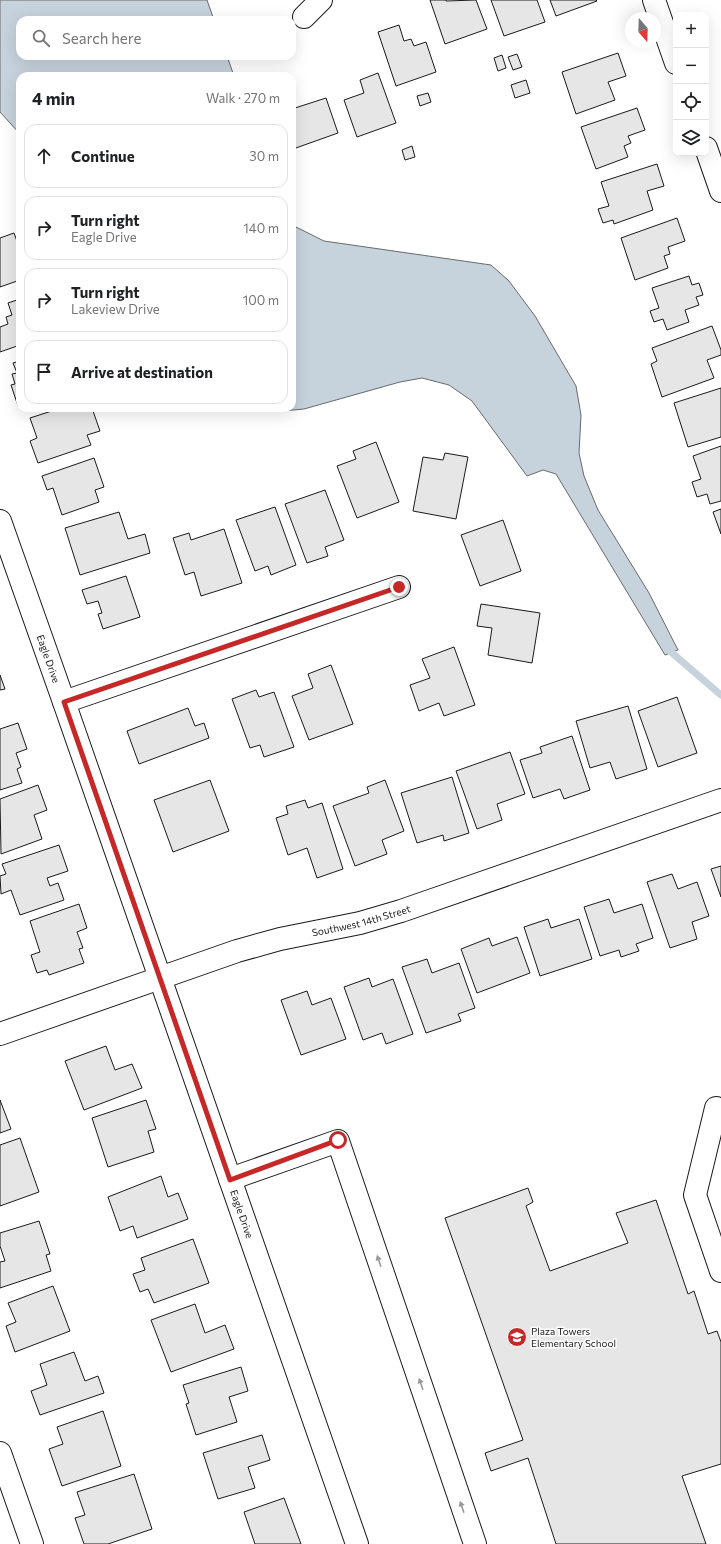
<!DOCTYPE html>
<html lang="en">
<head>
<meta charset="utf-8">
<style>
  :root { --surface:#fff; --page:#f2f2f2; --text:#202124; --muted:#757577; --line:#e0e0e0 }
  body { margin:0; font-family:Commissioner,sans-serif; background:var(--page); color:var(--text) }
  .controls { position:absolute; right:12px; top:12px; display:grid; overflow:hidden; border-radius:8px; box-shadow:0 4px 16px #0002 }
  .controls button { width:36px; height:36px; display:grid; place-items:center; padding:0; border:0; border-bottom:1px solid var(--line); background:var(--surface); color:var(--text); font:20px sans-serif }
  .compass { position:absolute; left:625px; top:12px; width:36px; height:36px; border-radius:50%; background:var(--surface); box-shadow:0 4px 16px #0002; rotate:161deg }
  .stop { position:absolute; width:12px; height:12px; margin:-9px; border:3px solid #c62828; border-radius:50%; background:#fff }
  .stop.end { background:#c62828; border-color:#fff; box-shadow:0 1px 4px #0008 }
  .list { margin:0; padding:0; list-style:none }
  h2 { display:flex; justify-content:space-between; align-items:center; height:52px; margin:0; padding:0 16px; font-size:17px }
  h2 small { font-size:13px; font-weight:400; color:var(--muted) }
  .list li { display:grid; grid-template-columns:26px 1fr auto; gap:12px; align-items:center; box-sizing:border-box; height:64px; margin:0 8px 8px; padding:0 8px; border:1px solid var(--line); border-radius:12px }
  .list b { display:block; font-size:15px; white-space:nowrap }
  .list p { margin:0; font-size:13px; white-space:nowrap; color:var(--muted) }
  .list em { font-size:13px; font-style:normal; color:var(--muted) }
  .icon { flex:none; width:22px; height:22px; fill:none; stroke:currentColor; stroke-width:2; stroke-linecap:round; stroke-linejoin:round }
  .map { position:relative; flex:none; width:721px; height:1544px; overflow:hidden }
  .search { position:absolute; background:var(--surface); box-shadow:0 4px 16px #0002; left:16px; top:16px; width:280px; height:44px; display:flex; align-items:center; gap:10px; box-sizing:border-box; padding:0 14px; border-radius:12px; color:var(--muted); font-size:15px }
  .panel { position:absolute; background:var(--surface); box-shadow:0 4px 16px #0002; left:16px; top:72px; width:280px; height:340px; border-radius:12px }
  .map>svg:first-child { display:block }
  .water { fill:#c6d2dc; stroke:#6a6a6a }
  .lines { fill:none; stroke-linecap:round; stroke-linejoin:round }
  .stream { stroke:#c6d2dc; stroke-width:7 }
  .building { fill:#e6e6e6; stroke:#1a1a1a }
  .minor-casing { stroke:#1a1a1a; stroke-width:24 }
  .minor { stroke:#fff; stroke-width:22 }
  .oneway { fill:#989898 }
  .route { stroke:#c62828; stroke-width:5 }
  .labels { text-anchor:middle; stroke-width:3; stroke-linejoin:round; paint-order:stroke }
  .street-label { font-size:10px; fill:#1a1a1a; stroke:#fff }
  .poi-label { font-size:10px; fill:#1a1a1a; stroke:#fff; text-anchor:start }
</style>
</head>
<body>
<div class="map">
<svg width="721" height="1544" viewBox="0 0 721 1544">
  <rect width="100%" height="100%" fill="#fff"/>
  <path class="water" d="M0,0H207L214,20H20V56H227L234,76H20V134L0,112Z
    M292,223L296,227L324,241L491,265L509,281L535,316L576,386L581,415L579,453L584,476L598,510L649,593L678,650L665,655L556,474L543,470L527,476L472,401L449,385L422,378L400,382L304,409L282,411L277,408H292Z"/>
  <g class="lines">
    <path class="stream" d="M666,645L671,652L721,695"/>
  </g>
  <path class="building" d="M430,0H446V1L476,0L487,29L445,44Z
    M491,0H537L545,22L504,36Z
    M550,0H596L597,1L556,16Z
    M399,25L404,41L411,39L414,46L426,42L436,72L396,86L378,32Z
    M618,53L626,76L608,82L615,100L576,114L562,72Z
    M517,54L522,67L513,70L508,57Z
    M502,55L506,68L498,71L494,58Z
    M378,73L396,123L357,137L344,100L364,93L360,80Z
    M526,80L530,93L515,98L511,85Z
    M428,93L431,102L420,106L417,96Z
    M326,98L338,133L293,149L292,145V103L293,102L295,108Z
    M637,108L645,130L628,136L631,143L624,146L628,157L596,169L581,127Z
    M412,146L415,157L405,160L402,150Z
    M657,164L664,186L647,191L653,210L614,224L613,220L603,223L598,209L609,206L601,182Z
    M677,218L685,241L668,247L670,254L664,256L668,268L635,280L621,238Z
    M14,233L18,244L20,243V280L0,287V238Z
    M689,276L692,285L699,283L703,295L696,297L699,305L685,310L689,322L667,330L663,319L654,322L650,311L659,308L652,288Z
    M20,299V345L0,352V327L8,324L6,317L12,315L8,303Z
    M712,326L721,350V355L707,360L714,378L662,397L651,364L657,361L652,348Z
    M20,361V406H18L11,385L15,384L12,374L17,373L13,363Z
    M721,388V437L688,447L674,403Z
    M61,408H78L79,411L86,408H92L100,431L87,435L91,445L38,463L30,441L37,438L30,418Z
    M376,442L399,502L357,518L337,466L356,459L353,451Z
    M721,446V501L710,504L707,494L697,497L692,482L701,479L693,456Z
    M445,453L468,457L456,519L413,511L423,457L443,460Z
    M94,458L104,487L95,490L99,502L62,515L53,488L47,490L42,476Z
    M325,490L344,540L325,547L328,556L307,563L285,504Z
    M275,507L296,565L271,575L268,566L255,571L236,520Z
    M721,509V534L713,512Z
    M119,512L128,539L145,534L150,553L80,575L65,528Z
    M503,520L521,571L480,586L461,535Z
    M224,529L242,583L201,596L194,572L185,575L173,538L189,533L191,540Z
    M126,576L140,617L103,629L98,614L102,613L98,601L87,604L82,590Z
    M481,604L540,613L532,663L488,655L492,628L477,626Z
    M454,647L475,705L444,716L439,703L419,711L410,685L430,678L422,659Z
    M331,665L353,724L309,740L292,696L313,688L308,674Z
    M0,675L5,689L0,690Z
    M256,690L259,697L274,692L294,747L264,757L260,745L250,748L232,699Z
    M677,697L697,753L658,767L638,711Z
    M628,706L647,769L616,779L610,762L590,768L576,721Z
    M188,708L195,726L204,723L209,738L139,764L127,731Z
    M18,723L27,749L16,753L21,767L17,769L22,783L0,790V729Z
    M572,736L590,790L564,799L560,789L533,798L520,760L542,753L540,747Z
    M510,752L525,794L497,804L502,820L477,829L456,771Z
    M452,777L469,833L444,841L443,835L417,843L401,793Z
    M210,780L229,831L173,852L154,800Z
    M385,780L404,831L382,840L387,854L355,866L333,806L369,793L367,787Z
    M38,785L47,810L34,815L42,839L1,854L0,799Z
    M305,800L308,808L322,803L343,869L317,878L307,848L288,855L276,818L288,814L286,806Z
    M59,845L68,871L47,878L50,886L58,883L64,900L20,915L11,890L1,894L0,876L6,874L2,864Z
    M721,866V897L711,869Z
    M672,874L678,889L697,882L709,916L692,922L697,939L670,948L647,882Z
    M609,899L614,913L642,904L653,938L636,944L639,951L621,957L619,950L600,956L584,907Z
    M79,904L87,928L77,932L83,948L79,949L84,963L49,975L47,970L37,973L31,955L40,952L30,921Z
    M548,919L551,928L579,919L592,959L540,976L524,927Z
    M517,937L530,973L477,993L461,949L489,938L492,946Z
    M427,959L432,973L459,963L475,1008L458,1014L461,1021L426,1033L402,967Z
    M369,978L372,987L393,979L413,1034L386,1044L382,1033L363,1040L344,987Z
    M307,991L312,1005L331,998L346,1039L301,1055L281,1000Z
    M106,1046L115,1070L132,1064L142,1088L84,1110L65,1061Z
    M0,1100L11,1129L0,1133Z
    M146,1100L156,1129L148,1131L154,1152L108,1167L92,1118Z
    M20,1138L39,1192L0,1206V1145Z
    M161,1176L168,1197L178,1193L188,1219L137,1238L133,1226L120,1231L108,1197Z
    M528,1188L533,1202L526,1206L550,1271L628,1243L616,1213L656,1200L688,1294L694,1291L708,1334L717,1331L721,1342V1464L682,1476L706,1544H556L528,1458L491,1471L485,1453L523,1440L445,1218Z
    M39,1221L50,1254L46,1255L51,1271L0,1288V1262L5,1261L0,1246V1233Z
    M193,1239L209,1283L154,1303L148,1289L140,1292L133,1274L145,1270L141,1258Z
    M53,1286L70,1331L15,1352L6,1326L16,1322L8,1303Z
    M195,1304L205,1333L225,1325L234,1349L171,1372L151,1320Z
    M74,1352L85,1381L98,1376L104,1393L40,1415L31,1391L47,1385L40,1364Z
    M241,1367L248,1391L229,1397L237,1422L196,1435L186,1404L189,1403L183,1385Z
    M103,1411L121,1466L62,1486L49,1449L63,1444L57,1427Z
    M262,1435L270,1460L248,1467L255,1488L218,1499L203,1453Z
    M134,1474L152,1529L108,1544H84L75,1518L85,1515L77,1492Z
    M284,1498L301,1544H255L244,1512Z"/>
  <g class="lines">
    <g class="minor-casing">
      <g id="minor">
        <path d="M654,0L676,63"/>
        <path d="M304,17L321,0"/>
        <path d="M706,148L721,191"/>
        <path id="s1" d="M0,521L64,702L357,1544"/>
        <path d="M64,702L399,587"/>
        <path id="s2" d="M0,1034L237,951L280,939L360,923L401,911L721,800"/>
        <path d="M716,1108L695,1195L721,1271"/>
        <path d="M230,1179L338,1141L475,1544"/>
        <path d="M0,1453L32,1544"/>
      </g>
    </g>
    <use href="#minor" class="minor"/>
  </g>
  <defs><path id="oneway-solid" d="M-6-.8H1V-3.2L6.5 0L1 3.2V.8H-6Z"/></defs>
  <g class="oneway">
    <use href="#oneway-solid" transform="translate(379 1261) rotate(-109)"/>
    <use href="#oneway-solid" transform="translate(421 1384) rotate(-109)"/>
    <use href="#oneway-solid" transform="translate(462 1507) rotate(-109)"/>
  </g>
  <g class="lines">
    <path class="route" d="M338,1140L230,1180L64,702L399,587"/>
  </g>
  <defs>
    <g id="school-disc" transform="scale(1)"><circle r="9.5" fill="#c62828" stroke="#fff"/><path d="M0-5L7-2L0 1L-7-2ZM-4 1L0 2.5L4 1V4Q0 6-4 4Z" fill="#fff"/></g>
  </defs>
  <g fill-rule="evenodd">
    <use href="#school-disc" x="517" y="1337"/>
  </g>
  <g class="labels">
    <g class="street-label">
      <text dy="4" stroke="none"><textPath href="#s1" startOffset="146">Eagle Drive</textPath></text>
      <text dy="4" stroke="none"><textPath href="#s2" startOffset="379">Southwest 14th Street</textPath></text>
      <text dy="4" stroke="none"><textPath href="#s1" startOffset="734">Eagle Drive</textPath></text>
    </g>
    <g class="poi-label">
      <text x="531" y="1335">Plaza Towers<tspan x="531" dy="12">Elementary School</tspan></text>
    </g>
  </g>
</svg>
<div class="controls">
<button>+</button>
<button>−</button>
<button><svg class="icon" aria-label="locate" viewBox="0 0 24 24"><circle cx="12" cy="12" r="6"/><path d="M12 2v4M12 18v4M2 12h4M18 12h4"/></svg></button>
<button><svg class="icon" aria-label="layers" viewBox="0 0 24 24"><path d="M12 4l9 5-9 5-9-5zM3 14l9 5 9-5"/></svg></button>
</div>
<svg class="compass" viewBox="-18 -18 36 36"><path d="M0-13l5 13h-10z" fill="#e53935"/><path d="M0 13l5-13h-10z" fill="#757577"/></svg>
<div class="stop" style="left:338px;top:1140px"></div>
<div class="stop end" style="left:399px;top:587px"></div>
<div class="search"><svg class="icon" aria-label="search" viewBox="0 0 24 24"><circle cx="10" cy="10" r="6"/><path d="M15 15l6 6"/></svg>Search here</div>
<section class="panel">
<h2>4 min<small>Walk · 270 m</small></h2>
<ul class="list">
<li><svg class="icon" aria-label="ahead" viewBox="0 0 24 24"><path d="M12 20V5M6 11l6-6 6 6"/></svg><div><b>Continue</b></div><em>30 m</em></li>
<li><svg class="icon" aria-label="right" viewBox="0 0 24 24"><path d="M7 20v-9h11M14 6l5 5-5 5"/></svg><div><b>Turn right</b><p>Eagle Drive</p></div><em>140 m</em></li>
<li><svg class="icon" aria-label="right" viewBox="0 0 24 24"><path d="M7 20v-9h11M14 6l5 5-5 5"/></svg><div><b>Turn right</b><p>Lakeview Drive</p></div><em>100 m</em></li>
<li><svg class="icon" aria-label="arrive" viewBox="0 0 24 24"><path d="M6 21V4h12l-3 4 3 4H6"/></svg><div><b>Arrive at destination</b></div></li>
</ul>
</section>
</div>
</body>
</html>
